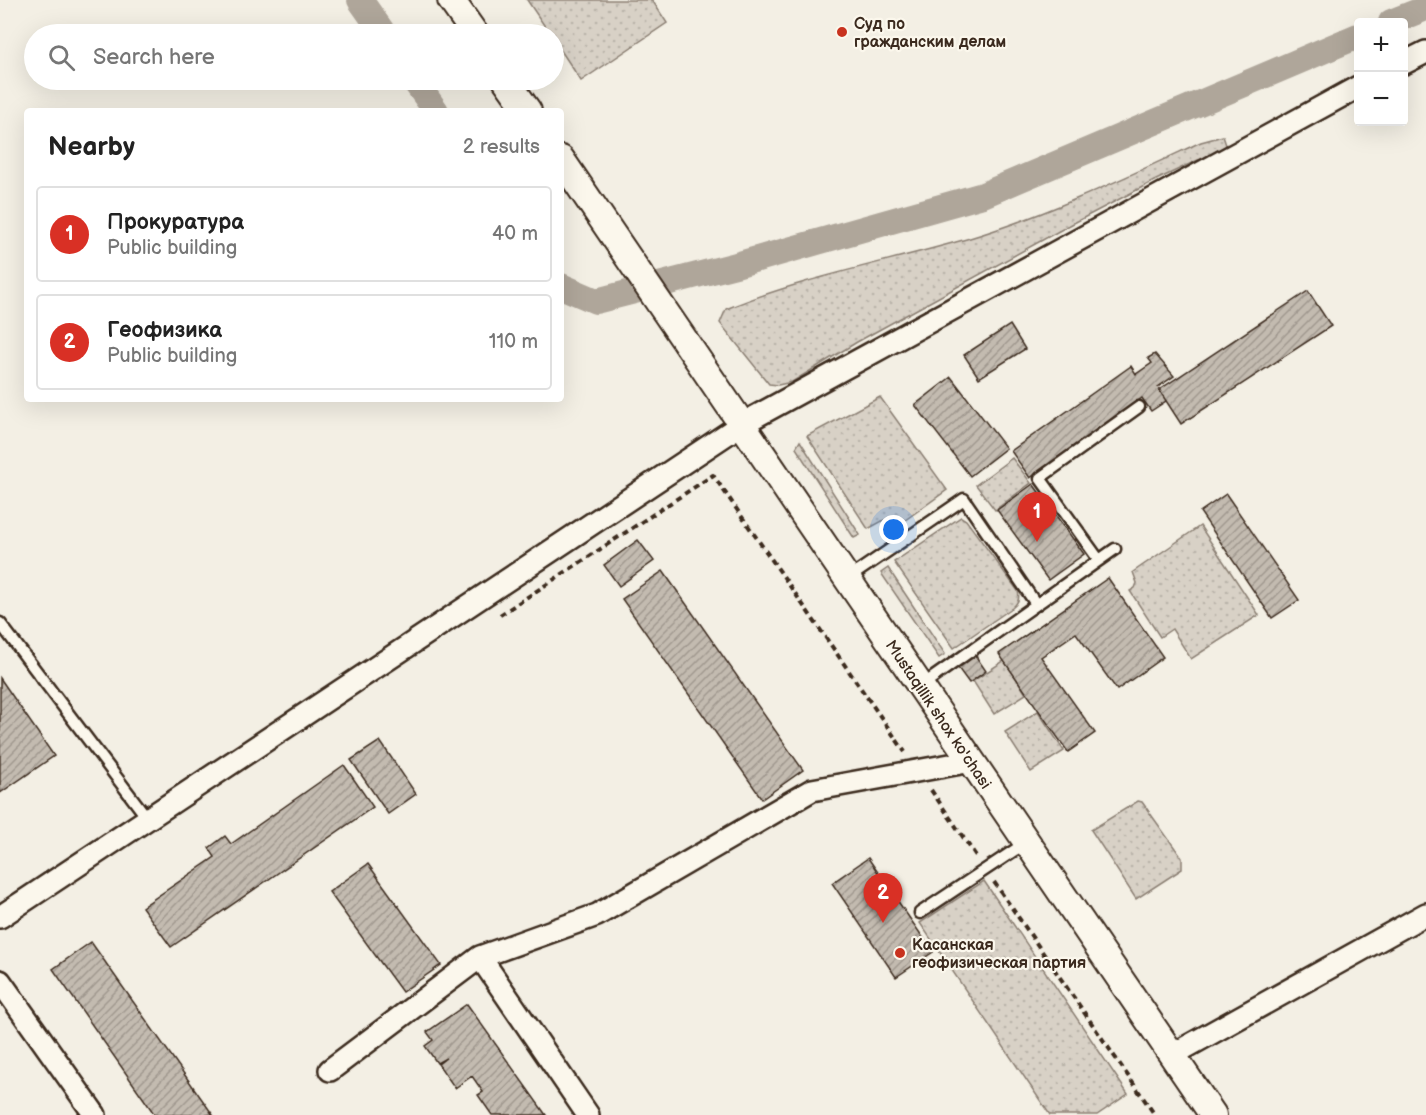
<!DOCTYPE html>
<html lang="en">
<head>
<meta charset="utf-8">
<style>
  :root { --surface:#fff; --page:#f6f6f6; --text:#222; --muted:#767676; --line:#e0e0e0; --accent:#d93025 }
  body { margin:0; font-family:"Balsamiq Sans",sans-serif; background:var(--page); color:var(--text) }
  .controls { position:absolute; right:18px; top:18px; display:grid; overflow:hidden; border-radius:6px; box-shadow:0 6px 24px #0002 }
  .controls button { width:54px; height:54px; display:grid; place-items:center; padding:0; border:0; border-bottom:2px solid var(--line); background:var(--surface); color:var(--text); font:30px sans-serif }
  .you { position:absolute; left:894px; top:530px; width:21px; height:21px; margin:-15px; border:4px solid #fff; border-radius:50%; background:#1a73e8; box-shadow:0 0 0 9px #1a73e833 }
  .badge { display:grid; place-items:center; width:39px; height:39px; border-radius:50%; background:var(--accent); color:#fff; font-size:20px; font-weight:700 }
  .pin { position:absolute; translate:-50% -50px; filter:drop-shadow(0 2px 3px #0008) }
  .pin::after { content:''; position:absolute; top:32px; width:21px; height:18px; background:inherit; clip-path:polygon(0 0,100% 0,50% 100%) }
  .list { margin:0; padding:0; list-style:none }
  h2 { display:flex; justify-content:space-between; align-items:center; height:78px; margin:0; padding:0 24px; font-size:26px }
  h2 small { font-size:20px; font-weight:400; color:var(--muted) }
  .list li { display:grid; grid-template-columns:39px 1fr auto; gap:18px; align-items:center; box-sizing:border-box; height:96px; margin:0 12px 12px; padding:0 12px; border:2px solid var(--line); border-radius:6px }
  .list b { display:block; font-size:22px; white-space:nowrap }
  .list p { margin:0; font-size:20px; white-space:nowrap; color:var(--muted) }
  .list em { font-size:20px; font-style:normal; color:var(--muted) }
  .icon { flex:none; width:33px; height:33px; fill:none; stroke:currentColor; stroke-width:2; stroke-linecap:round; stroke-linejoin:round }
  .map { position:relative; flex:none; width:1426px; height:1115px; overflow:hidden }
  .search { position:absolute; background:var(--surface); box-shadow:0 6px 24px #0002; left:24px; top:24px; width:540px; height:66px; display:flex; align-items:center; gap:15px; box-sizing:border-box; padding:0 21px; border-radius:33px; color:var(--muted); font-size:22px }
  .panel { position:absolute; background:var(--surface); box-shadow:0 6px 24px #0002; left:24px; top:108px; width:540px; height:294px; border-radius:6px }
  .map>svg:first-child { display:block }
  .grass { fill:url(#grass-dots); stroke:#8a7e72; stroke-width:1.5 }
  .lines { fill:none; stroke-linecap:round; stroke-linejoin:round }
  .canal { stroke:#afa69a; stroke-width:26 }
  .building { fill:url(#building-hatch); stroke:#3b2a1e; stroke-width:1.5 }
  .service-casing { stroke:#3b2a1e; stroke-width:15 }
  .minor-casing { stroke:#3b2a1e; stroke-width:26 }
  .tertiary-casing { stroke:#3b2a1e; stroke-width:30 }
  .path { stroke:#3b2a1e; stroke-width:4; stroke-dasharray:6 4.5; stroke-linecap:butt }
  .service { stroke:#fbf7ec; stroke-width:10 }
  .minor { stroke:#fbf7ec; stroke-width:21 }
  .tertiary { stroke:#fbf7ec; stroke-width:26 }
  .poi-dot { fill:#c8321e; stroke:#fbf7ec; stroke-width:2 }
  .labels { text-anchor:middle; stroke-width:4.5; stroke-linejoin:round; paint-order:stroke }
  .poi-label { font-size:16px; font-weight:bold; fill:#3b2a1e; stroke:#fbf7ec; text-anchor:start }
  .street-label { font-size:16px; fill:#3b2a1e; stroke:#fbf7ec }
</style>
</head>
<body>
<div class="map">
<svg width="1426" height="1115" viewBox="0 0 1426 1115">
  <defs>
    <pattern id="grass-dots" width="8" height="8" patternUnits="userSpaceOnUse" patternTransform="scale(1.5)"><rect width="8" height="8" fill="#d8d1c6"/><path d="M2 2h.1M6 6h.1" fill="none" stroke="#bab4aa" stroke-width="1.8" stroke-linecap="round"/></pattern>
    <pattern id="building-hatch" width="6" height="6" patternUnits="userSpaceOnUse" patternTransform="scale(1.5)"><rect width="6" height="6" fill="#c3bbb0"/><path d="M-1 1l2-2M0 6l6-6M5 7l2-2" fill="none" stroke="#a0988f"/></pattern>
  </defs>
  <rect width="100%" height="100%" fill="#f3efe4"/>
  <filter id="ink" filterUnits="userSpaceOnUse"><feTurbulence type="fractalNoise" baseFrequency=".0167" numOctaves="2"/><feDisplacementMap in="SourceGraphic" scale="12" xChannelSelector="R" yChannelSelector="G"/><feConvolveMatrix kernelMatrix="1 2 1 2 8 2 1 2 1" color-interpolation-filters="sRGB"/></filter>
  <g filter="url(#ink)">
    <path class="grass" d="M527,0H652L667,23L581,81L554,40V34H550Z
      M1223,136L1227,148L1217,155L1198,160L1154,181L1068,226L857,342L792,382L778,385L769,384L720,323L726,309C804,277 889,262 970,238C1050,214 1126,177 1201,142Z
      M880,397L947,490L890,531L884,520L868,529L807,436Z
      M800,441L860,535L854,538L796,448Z
      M1012,458L1031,483L995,510L976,485Z
      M961,517L966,520L1018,591C1020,599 1018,603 1012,608L954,648L894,562Z
      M1200,526L1259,615L1191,659L1172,629L1160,637L1130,591L1135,588L1137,583L1133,572Z
      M888,568L945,654L939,658L881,573Z
      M1005,660L1026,694L994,714L973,681Z
      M1038,711L1064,751L1031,772L1005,732Z
      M1138,801L1142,802L1182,858V869L1136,899L1091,830Z
      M984,881L1128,1094L1097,1115H1050L920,923Z"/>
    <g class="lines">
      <path class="canal" d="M360,0L384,34
        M1391,22L1426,8
        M414,80L436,111
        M561,286L596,301L736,265L983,195L1358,36"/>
    </g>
    <path class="building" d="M1308,291L1331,326L1181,424L1159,390Z
      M1010,325L1025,349L979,378L964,355Z
      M1155,354L1174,376L1158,387L1166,401L1151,411L1142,398L1030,478L1011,451L1131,366L1136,374L1152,363L1148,358Z
      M951,377L1006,448L970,476L915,405Z
      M1033,484L1084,554L1048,580L997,510Z
      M1226,494L1299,600L1272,618L1200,512Z
      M638,540L654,561L619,586L604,565Z
      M663,571L803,770L762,799L622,599Z
      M1108,578L1163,657L1117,690L1076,633L1041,657L1095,733L1068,752L999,654Z
      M975,655L986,671L969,683L958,668Z
      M0,678L54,756L0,793Z
      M380,741L416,794L388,814L351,760Z
      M344,765L373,807L171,947L142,907L215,857L209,848L225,836L231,844Z
      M868,858L933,952L896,977L832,883Z
      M368,864L441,965L402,992L329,892Z
      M91,942L213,1115H155L53,969Z
      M467,1004L546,1115H492L478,1095L483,1092L472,1076L455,1088L438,1064L446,1058L437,1063L425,1046L433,1040L427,1032Z"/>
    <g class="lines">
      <g class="service-casing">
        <path id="service" d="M1099,560L1040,478L1139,407
          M847,579L964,499L1036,604
          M0,623L148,819
          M921,686L1115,549
          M920,913L1027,842"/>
      </g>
      <g class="minor-casing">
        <path id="minor" d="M1404,63L1426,52
          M0,917L742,424L1358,87
          M480,957L588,1115
          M0,981L95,1115
          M1172,1055L1426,914
          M330,1070L480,957L597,915L812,790L972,761"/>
      </g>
      <g class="tertiary-casing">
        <path id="tertiary" d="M451,0L475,34
          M506,80L528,111
          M561,159L1213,1115"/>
      </g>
      <path class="path" d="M500,615L713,475L905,752
        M931,790L976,856
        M994,882L1155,1115"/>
      <use href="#service" class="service"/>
      <use href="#minor" class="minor"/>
      <use href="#tertiary" class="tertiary"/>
    </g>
  </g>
  <g class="poi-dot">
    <circle cx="842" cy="32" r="6"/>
    <circle cx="900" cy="953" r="6"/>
  </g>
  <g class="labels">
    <g class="poi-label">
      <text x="854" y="29">Суд по<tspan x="854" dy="18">гражданским делам</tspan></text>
      <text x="912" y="950">Касанская<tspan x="912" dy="18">геофизическая партия</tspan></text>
    </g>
    <g class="street-label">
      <text transform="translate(939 714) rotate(56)" y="6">Mustaqillik shox ko'chasi</text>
    </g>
  </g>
</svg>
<div class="controls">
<button>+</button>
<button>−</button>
</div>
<div class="you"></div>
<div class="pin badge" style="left:1037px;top:542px">1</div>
<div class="pin badge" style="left:883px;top:923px">2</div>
<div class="search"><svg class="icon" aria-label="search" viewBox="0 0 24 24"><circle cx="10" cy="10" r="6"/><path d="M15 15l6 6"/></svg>Search here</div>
<section class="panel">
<h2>Nearby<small>2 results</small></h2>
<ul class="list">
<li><span class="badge">1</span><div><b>Прокуратура</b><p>Public building</p></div><em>40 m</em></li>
<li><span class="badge">2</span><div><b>Геофизика</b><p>Public building</p></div><em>110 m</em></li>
</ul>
</section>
</div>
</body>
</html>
